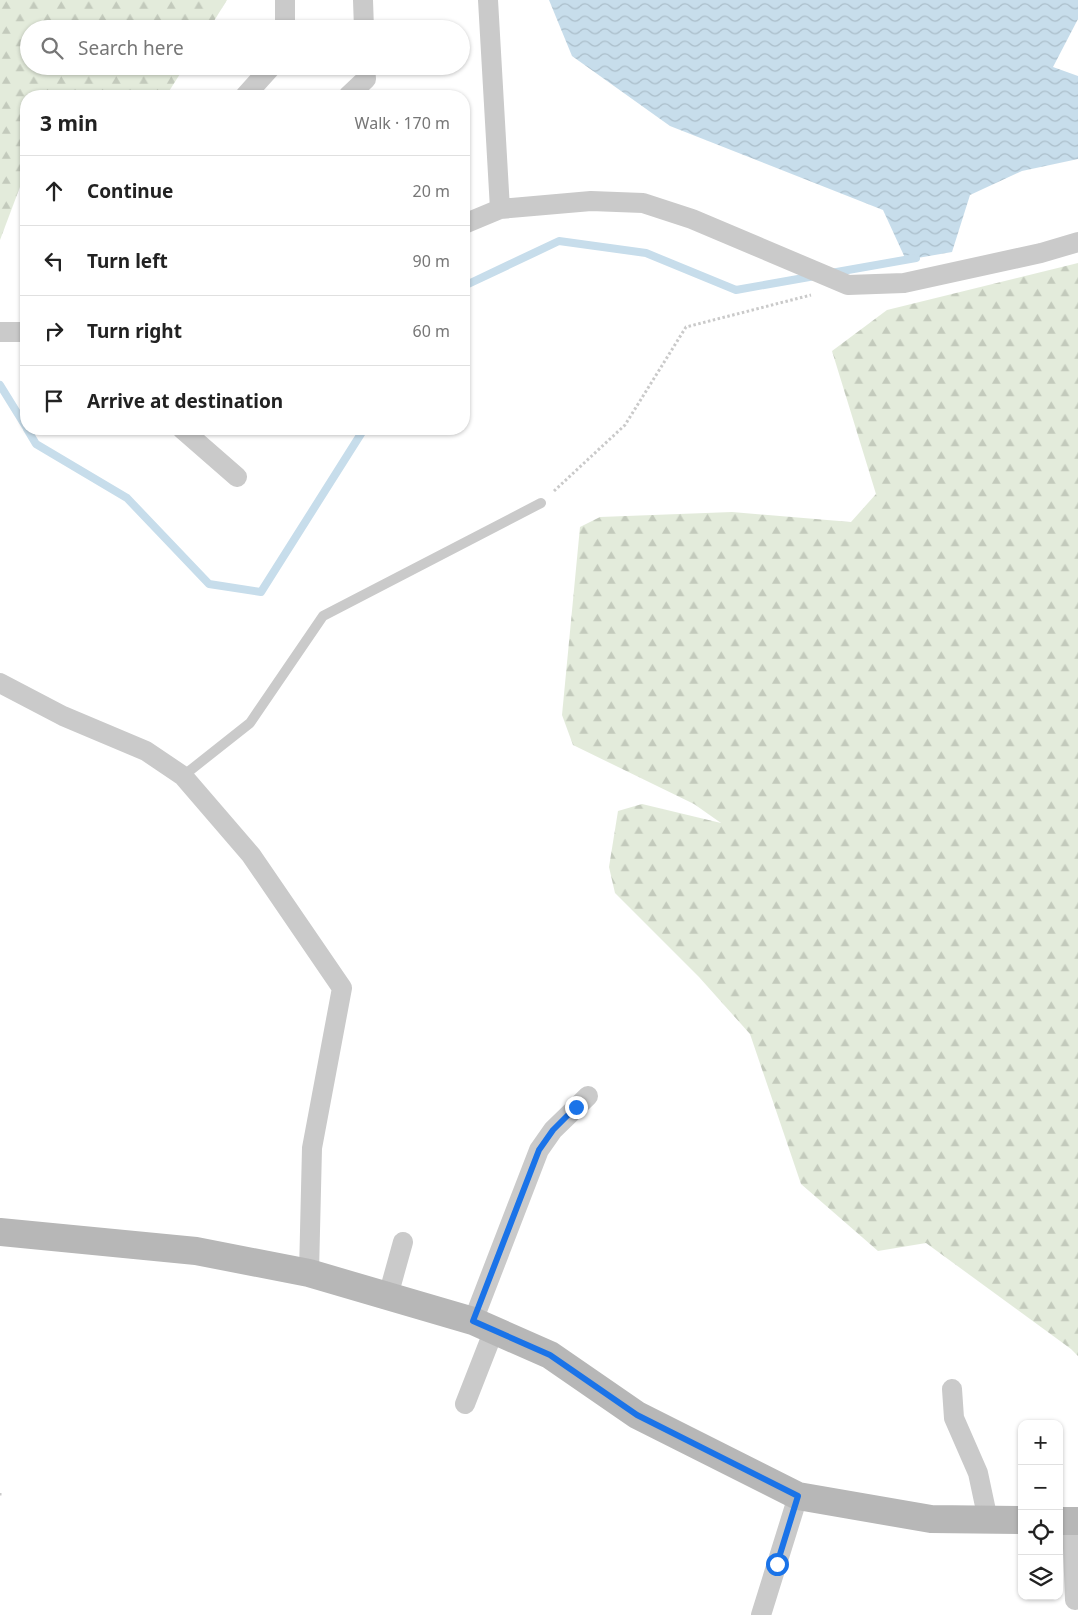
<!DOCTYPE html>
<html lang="en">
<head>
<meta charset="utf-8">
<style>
  :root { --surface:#fff; --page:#f2f2f2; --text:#222; --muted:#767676; --line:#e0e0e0 }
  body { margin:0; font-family:"Noto Sans",sans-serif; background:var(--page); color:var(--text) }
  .controls { position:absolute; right:15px; bottom:15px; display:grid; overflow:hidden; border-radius:10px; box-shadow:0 1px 4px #0004 }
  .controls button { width:45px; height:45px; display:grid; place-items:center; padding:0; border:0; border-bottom:1px solid var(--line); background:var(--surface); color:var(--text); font:25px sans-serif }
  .stop { position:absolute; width:15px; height:15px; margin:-11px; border:4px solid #1a73e8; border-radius:50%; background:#fff }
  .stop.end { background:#1a73e8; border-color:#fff; box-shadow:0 1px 5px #0008 }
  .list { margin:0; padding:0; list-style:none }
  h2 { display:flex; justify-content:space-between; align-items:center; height:65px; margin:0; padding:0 20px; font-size:21px }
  h2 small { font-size:16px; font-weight:400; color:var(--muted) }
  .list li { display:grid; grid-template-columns:32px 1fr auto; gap:15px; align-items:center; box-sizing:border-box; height:70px; padding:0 20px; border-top:1px solid var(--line) }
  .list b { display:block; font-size:19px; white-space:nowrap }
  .list em { font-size:16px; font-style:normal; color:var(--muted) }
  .icon { flex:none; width:28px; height:28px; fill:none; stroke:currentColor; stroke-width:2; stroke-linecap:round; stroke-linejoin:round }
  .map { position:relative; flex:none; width:1078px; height:1615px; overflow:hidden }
  .search { position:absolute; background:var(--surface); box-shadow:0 1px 4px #0004; left:20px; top:20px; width:450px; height:55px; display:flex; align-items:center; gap:12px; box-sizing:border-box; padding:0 18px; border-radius:28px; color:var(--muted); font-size:19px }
  .panel { position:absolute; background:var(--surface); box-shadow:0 1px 4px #0004; left:20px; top:90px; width:450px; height:345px; border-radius:20px }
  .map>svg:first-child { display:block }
  .forest { fill:url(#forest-firs) }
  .water { fill:url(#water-waves) }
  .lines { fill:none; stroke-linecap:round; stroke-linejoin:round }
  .stream { stroke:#c7ddeb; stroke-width:8 }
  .path { stroke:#cacaca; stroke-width:3; stroke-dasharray:2.5 2.5; stroke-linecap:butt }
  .lane { stroke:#cacaca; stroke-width:10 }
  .street { stroke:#cacaca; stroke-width:20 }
  .secondary { stroke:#b7b7b7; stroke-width:28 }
  .route { stroke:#1a73e8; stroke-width:6 }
</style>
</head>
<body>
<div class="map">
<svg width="1078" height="1615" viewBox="0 0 1078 1615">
  <defs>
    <pattern id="forest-firs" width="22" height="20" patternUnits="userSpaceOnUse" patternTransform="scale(1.25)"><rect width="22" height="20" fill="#e3ebdb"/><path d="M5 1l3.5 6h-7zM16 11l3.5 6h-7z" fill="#c3cabc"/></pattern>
    <pattern id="water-waves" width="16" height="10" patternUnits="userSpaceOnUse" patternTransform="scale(1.25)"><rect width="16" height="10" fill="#c7ddeb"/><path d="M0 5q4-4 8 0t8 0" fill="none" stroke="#abbeca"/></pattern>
  </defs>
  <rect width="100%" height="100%" fill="#fff"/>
  <path class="forest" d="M0,0H227L209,29H29V66H185L166,96H26V171L0,240Z
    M1078,263V1356L1071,1349L926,1243L878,1251L801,1184L750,1034L699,977L615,893L609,867L618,811L642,804L721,823L694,804L573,745L562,715L580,527L600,517L732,512L851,522L876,494L832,351L887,310Z"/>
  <path class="water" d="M549,0H1078V19L1053,67L1078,76V159L1022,171L970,195L952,252L906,260L883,210L670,126L572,56Z"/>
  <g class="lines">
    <path class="stream" d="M831,273L916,258
      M464,286L559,241L646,253L736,290L815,276
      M0,385L26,427
      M27,429L36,444L127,498L209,584L261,592L364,429"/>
    <path class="path" d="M554,491L625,425L686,327L811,295
      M0,1493V1497"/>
    <path class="lane" d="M183,776L250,723L323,616L541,503"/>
    <path class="street" d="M285,0V29
      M363,0L364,29
      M488,0L500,209
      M245,96L272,66
      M348,96L366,79L365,66
      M464,224L500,209L591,201L643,203L692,219L848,285L904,283L1041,253L1078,242
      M0,332H26
      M182,429L237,477
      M0,683L63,716L146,751L183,776L251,855L342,988L312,1148L309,1273
      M388,1296L403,1242
      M473,1321L539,1150L553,1130L588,1096
      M952,1389L954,1418L978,1473L988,1520
      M465,1404L494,1330
      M1072,1522L1075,1600
      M761,1615L798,1496"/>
    <path class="secondary" d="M0,1232L196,1251L309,1273L473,1321L550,1355L637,1415L798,1496L931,1519L1022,1520
      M1059,1521H1078"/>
  </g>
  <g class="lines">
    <path class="route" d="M576,1107L553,1130L539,1150L473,1321L550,1355L637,1415L798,1496L777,1564"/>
  </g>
</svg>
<div class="controls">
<button>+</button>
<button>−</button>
<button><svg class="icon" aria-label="locate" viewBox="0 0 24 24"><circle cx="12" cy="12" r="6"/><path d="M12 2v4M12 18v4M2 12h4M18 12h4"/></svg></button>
<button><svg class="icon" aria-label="layers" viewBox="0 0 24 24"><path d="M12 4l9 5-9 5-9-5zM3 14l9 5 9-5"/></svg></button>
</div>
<div class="stop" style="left:777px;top:1564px"></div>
<div class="stop end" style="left:576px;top:1107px"></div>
<div class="search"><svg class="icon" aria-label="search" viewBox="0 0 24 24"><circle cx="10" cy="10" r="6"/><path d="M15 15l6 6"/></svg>Search here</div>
<section class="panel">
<h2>3 min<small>Walk · 170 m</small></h2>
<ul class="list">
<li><svg class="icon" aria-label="ahead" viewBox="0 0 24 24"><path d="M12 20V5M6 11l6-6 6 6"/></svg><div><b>Continue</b></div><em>20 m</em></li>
<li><svg class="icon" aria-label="left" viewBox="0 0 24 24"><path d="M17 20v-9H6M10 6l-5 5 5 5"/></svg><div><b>Turn left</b></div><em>90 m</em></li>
<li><svg class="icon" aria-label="right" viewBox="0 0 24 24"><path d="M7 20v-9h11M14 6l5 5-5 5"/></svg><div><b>Turn right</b></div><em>60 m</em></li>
<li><svg class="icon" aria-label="arrive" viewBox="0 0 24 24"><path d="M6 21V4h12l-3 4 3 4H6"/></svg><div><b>Arrive at destination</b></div></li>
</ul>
</section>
</div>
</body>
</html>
